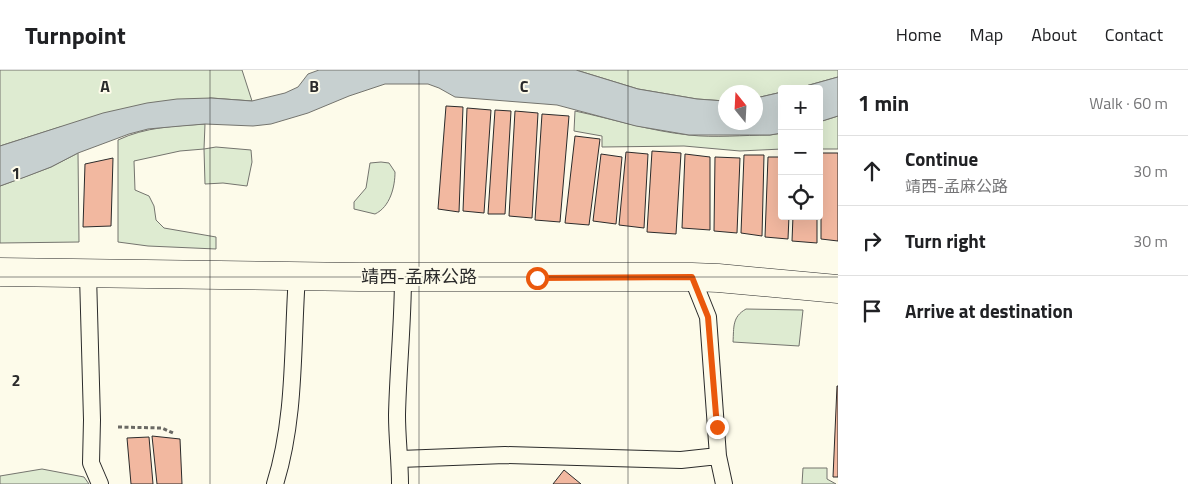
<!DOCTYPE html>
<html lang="en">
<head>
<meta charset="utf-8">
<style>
  :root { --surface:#fff; --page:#f2f2f2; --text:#202124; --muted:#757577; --line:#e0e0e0 }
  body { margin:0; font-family:"Titillium Web","Noto Sans SC",sans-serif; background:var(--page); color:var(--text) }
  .controls { position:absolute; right:15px; top:15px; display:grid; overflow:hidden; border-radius:5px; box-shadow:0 5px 20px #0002 }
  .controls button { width:45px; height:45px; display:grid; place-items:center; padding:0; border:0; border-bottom:1px solid var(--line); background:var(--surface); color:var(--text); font:25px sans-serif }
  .compass { position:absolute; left:718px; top:15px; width:45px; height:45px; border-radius:50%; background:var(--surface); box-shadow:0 5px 20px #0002; rotate:342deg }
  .stop { position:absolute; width:15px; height:15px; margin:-11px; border:4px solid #ea580c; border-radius:50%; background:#fff }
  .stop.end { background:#ea580c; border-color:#fff; box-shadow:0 1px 5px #0008 }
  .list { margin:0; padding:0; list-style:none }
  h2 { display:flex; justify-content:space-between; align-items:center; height:65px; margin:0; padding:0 20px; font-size:21px }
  h2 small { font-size:16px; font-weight:400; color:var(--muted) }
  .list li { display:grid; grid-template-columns:32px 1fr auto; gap:15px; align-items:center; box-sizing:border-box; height:70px; padding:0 20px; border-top:1px solid var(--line) }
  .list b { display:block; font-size:19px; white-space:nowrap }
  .list p { margin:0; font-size:16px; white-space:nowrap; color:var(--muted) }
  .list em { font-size:16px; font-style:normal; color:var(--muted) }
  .icon { flex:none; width:28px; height:28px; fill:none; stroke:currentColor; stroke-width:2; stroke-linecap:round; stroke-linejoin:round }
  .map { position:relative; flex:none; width:838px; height:414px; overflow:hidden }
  header { display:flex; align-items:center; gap:30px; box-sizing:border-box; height:70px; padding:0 25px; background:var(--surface); border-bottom:1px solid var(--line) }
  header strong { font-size:24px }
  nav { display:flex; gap:28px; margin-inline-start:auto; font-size:18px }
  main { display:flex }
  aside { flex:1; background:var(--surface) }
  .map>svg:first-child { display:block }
  .green { fill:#deebd1; stroke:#74746e }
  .water { fill:#c7d0d0; stroke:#74746e }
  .building { fill:#f2b8a0; stroke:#2b2b2b }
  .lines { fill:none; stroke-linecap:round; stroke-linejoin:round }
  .lane-casing { stroke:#2b2b2b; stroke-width:18 }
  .secondary-casing { stroke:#2b2b2b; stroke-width:29 }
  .path { stroke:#6a6964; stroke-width:3; stroke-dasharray:4 2.5; stroke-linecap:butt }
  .lane { stroke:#fdfbea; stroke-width:16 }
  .secondary { stroke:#fdfbea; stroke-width:28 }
  .route { stroke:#ea580c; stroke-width:6 }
  .grid { fill:none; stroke:#2b2b2b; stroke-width:1; stroke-opacity:0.55 }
  .labels { text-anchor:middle; stroke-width:4; stroke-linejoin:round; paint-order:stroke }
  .street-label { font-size:18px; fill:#2b2b2b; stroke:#fdfbea }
  .grid-label { font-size:16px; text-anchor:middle; font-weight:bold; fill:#2b2b2b; stroke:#fdfbea; stroke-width:4; stroke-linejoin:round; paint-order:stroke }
</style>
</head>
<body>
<header>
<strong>Turnpoint</strong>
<nav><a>Home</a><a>Map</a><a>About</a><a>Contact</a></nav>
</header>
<main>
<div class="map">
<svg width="838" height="414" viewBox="0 0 838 414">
  <rect width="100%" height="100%" fill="#fdfbea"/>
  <path class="green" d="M0,0H242L252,31L211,28L60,57L0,76Z
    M576,0H838V7L795,19H782V22L756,28V22H726L725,31L697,29L638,19Z
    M575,41C613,49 650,61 689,65C715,68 743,65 770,65L782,63V79L740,81L684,76L602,77V66L574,61Z
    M838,46V79H819V52Z
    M205,54L204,79L216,77L251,80L252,92L247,116L223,113L205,114L204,79L180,81L134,91L135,120L149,126L154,136L156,150L164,158L216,167V179L148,176L118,172V70C145,57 175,56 205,54Z
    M78,83L79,172L0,173V116L51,97Z
    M381,92L389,93L395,102C395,117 390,137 375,144L354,139V132L366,118L370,93Z
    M746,239L803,240L799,276L733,272C734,257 732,247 746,239Z
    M803,398H827V409L836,414H802Z
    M42,399L84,407L89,414H0V406Z"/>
  <path class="water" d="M319,0H576L638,19L697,29L725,31L726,52H756V28L782,22V63L770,65H689L636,56L557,35L455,27L439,18L428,14H385L349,26L308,43L271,54L253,56L205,54L181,56L148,59L129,64L78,83L51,97L25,107L0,116V76L103,43L147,33L177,29L211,28L252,31L285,23L298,17L308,4Z
    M838,7V46L819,52V19H795Z"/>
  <path class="building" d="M446,36L463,37L459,142L438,139Z
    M467,38L491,40L484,143L463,141Z
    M495,40L511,41L505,144H488Z
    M515,41L538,43L532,148L509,146Z
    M542,44L569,46L560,152L535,150Z
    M575,66L600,69L589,155L565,153Z
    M652,81L681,83L676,164L647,162Z
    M626,82L648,84L644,158L619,155Z
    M821,83H838V171L821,169Z
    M601,84L622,87L616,154L593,151Z
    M685,84L710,87V160L682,158Z
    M744,85H764L762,166L741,163Z
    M715,87L740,88L737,163L714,161Z
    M768,87H782V146H789L788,169L765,167Z
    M113,88L111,156L83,157L85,94Z
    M793,146H817V173L792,171Z
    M837,316H838V407H833Z
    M152,366L180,369L182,414H157Z
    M149,367L153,414H131L127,368Z
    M564,400L581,414H553Z"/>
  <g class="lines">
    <g class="lane-casing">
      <path id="lane" d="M88,205L92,350L91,393L100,414
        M692,207L708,247L718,386L724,414
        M400,389L505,385L681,390L718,386
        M275,414C296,347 292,275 297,206
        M400,414C400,391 397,368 397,345C398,299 403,253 403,206"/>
    </g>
    <g class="secondary-casing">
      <path id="secondary" d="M0,202L359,207H692L718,208L838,219"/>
    </g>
    <path class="path" d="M118,357L162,358L173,363"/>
    <use href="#lane" class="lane"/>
    <use href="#secondary" class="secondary"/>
  </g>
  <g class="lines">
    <path class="route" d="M537,208L692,207L708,247L717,357"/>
  </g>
  <path class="grid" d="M210,0V414M419,0V414M628,0V414M0,207H838"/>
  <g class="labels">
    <g class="street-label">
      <text x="419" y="213">靖西-孟麻公路</text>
    </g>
  </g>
  <g class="grid-label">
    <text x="105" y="22">A</text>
    <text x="314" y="22">B</text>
    <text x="524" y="22">C</text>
    <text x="16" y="109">1</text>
    <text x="16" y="316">2</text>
  </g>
</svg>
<div class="controls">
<button>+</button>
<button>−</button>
<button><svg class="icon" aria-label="locate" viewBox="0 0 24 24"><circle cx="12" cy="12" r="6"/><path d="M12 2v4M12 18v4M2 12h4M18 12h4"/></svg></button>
</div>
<svg class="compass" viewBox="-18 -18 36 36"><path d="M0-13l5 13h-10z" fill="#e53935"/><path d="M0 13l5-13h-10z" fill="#757577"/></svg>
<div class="stop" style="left:537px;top:208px"></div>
<div class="stop end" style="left:717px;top:357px"></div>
</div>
<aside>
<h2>1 min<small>Walk · 60 m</small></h2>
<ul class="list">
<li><svg class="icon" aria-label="ahead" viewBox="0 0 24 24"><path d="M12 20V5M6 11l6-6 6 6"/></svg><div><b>Continue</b><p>靖西-孟麻公路</p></div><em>30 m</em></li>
<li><svg class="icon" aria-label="right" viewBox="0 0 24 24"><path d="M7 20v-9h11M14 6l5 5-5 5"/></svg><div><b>Turn right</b></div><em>30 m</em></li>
<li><svg class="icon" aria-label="arrive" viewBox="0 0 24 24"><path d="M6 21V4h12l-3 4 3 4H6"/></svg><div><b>Arrive at destination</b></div></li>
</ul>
</aside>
</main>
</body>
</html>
